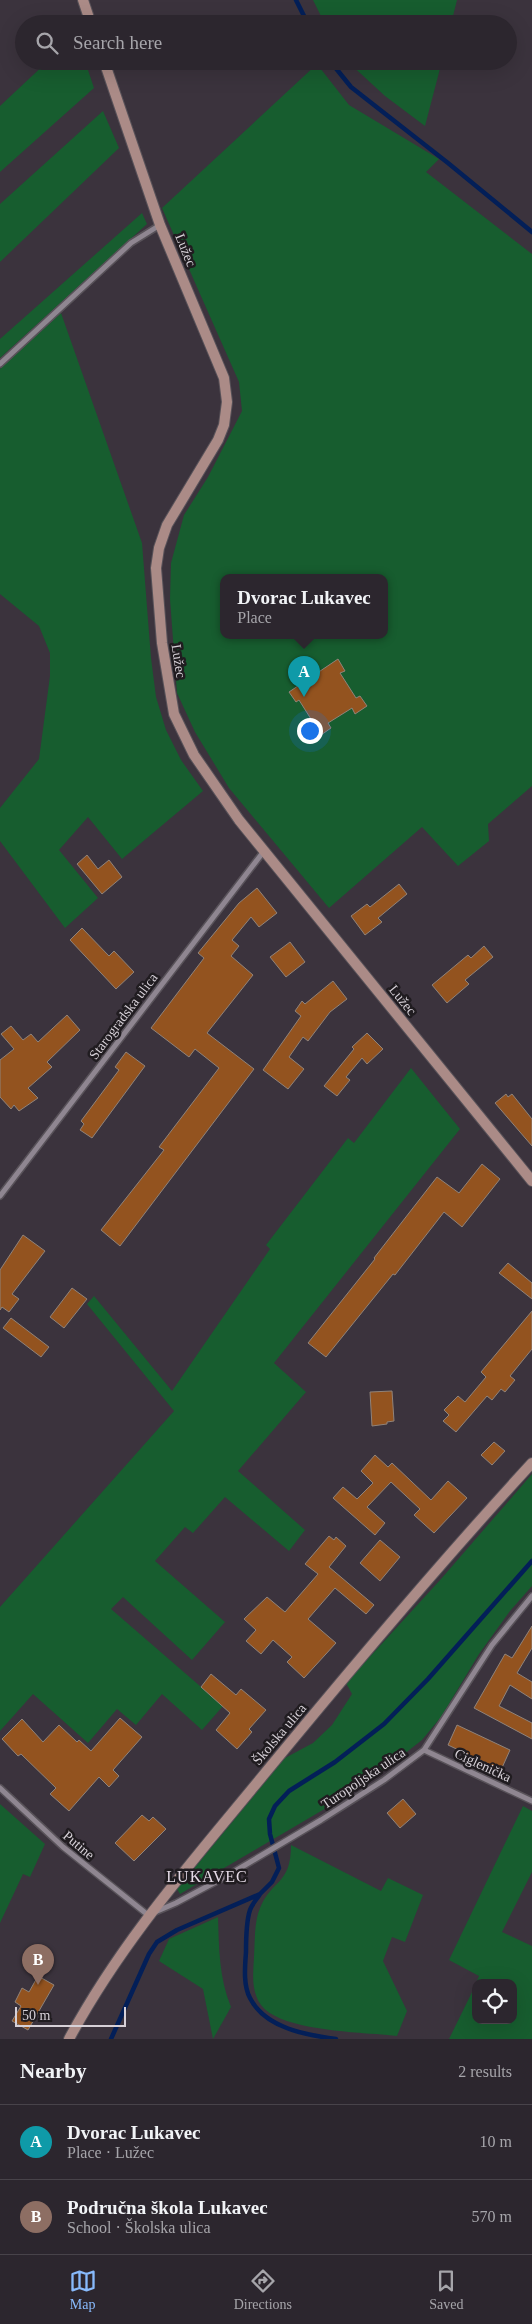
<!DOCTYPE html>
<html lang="en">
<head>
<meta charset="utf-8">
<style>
  :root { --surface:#2c262e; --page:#342e36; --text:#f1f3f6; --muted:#a6a5aa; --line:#48434a; --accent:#88bafc }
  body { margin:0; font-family:Georgia,serif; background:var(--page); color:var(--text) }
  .controls { position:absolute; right:15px; bottom:15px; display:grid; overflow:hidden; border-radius:10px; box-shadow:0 5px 20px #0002 }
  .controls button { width:45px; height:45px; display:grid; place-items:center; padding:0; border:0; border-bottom:1px solid var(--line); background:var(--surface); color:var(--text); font:25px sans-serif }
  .scale { position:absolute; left:15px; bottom:12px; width:111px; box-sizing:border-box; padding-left:5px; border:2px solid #d7d1d8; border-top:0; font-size:14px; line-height:18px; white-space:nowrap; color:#d7d1d8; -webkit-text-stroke:4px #201c20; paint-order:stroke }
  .you { position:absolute; left:309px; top:730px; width:18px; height:18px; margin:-12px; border:4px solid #fff; border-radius:50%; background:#1a73e8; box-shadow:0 0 0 8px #1a73e833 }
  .badge { display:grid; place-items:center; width:32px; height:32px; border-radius:50%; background:var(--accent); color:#fff; font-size:16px; font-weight:700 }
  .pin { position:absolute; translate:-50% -41px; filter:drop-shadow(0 1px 2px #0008) }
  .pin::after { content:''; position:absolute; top:26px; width:18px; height:15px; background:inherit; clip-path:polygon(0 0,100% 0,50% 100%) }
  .popup { position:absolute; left:220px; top:574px; width:168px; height:65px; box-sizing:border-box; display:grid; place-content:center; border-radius:10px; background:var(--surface); filter:drop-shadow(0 1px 4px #0005); font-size:16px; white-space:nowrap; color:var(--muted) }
  .popup b { font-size:19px; color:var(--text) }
  .popup::after { content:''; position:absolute; left:50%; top:100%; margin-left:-10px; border:10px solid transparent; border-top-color:var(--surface) }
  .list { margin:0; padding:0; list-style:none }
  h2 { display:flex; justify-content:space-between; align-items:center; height:65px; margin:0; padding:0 20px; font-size:21px }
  h2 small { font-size:16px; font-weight:400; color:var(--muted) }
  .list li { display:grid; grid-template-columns:32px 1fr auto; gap:15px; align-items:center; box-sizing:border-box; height:75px; padding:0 20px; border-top:1px solid var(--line) }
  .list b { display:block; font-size:19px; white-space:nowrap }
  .list p { margin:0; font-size:16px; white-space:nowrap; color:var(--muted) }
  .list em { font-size:16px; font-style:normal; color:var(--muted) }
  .icon { flex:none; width:28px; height:28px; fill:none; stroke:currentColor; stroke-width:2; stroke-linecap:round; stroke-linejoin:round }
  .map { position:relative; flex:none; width:532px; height:2039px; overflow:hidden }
  .search { position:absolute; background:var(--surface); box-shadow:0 5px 20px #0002; left:15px; right:15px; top:15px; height:55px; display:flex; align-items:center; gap:12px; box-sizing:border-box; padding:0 18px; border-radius:28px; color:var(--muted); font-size:19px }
  .sheet { height:215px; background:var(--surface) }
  nav { display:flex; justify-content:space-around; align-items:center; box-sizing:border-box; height:70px; border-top:1px solid var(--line); background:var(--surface); font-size:14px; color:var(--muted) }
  nav a { display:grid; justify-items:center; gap:2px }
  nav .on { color:var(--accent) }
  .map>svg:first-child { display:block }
  .green { fill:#175d2f; fill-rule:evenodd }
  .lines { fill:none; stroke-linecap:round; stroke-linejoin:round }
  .stream { stroke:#031f58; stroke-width:4.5 }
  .building { fill:#93531f; stroke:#90837a }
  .street-casing { stroke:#585259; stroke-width:8 }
  .secondary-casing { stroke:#585259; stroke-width:12 }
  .street { stroke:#8f8691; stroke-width:5 }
  .secondary { stroke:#ab8b87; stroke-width:10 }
  .labels { text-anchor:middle; stroke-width:5; stroke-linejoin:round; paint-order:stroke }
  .street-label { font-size:14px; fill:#d7d1d8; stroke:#201c20 }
  .quarter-label { font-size:16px; letter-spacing:1px; fill:#e4dae6; stroke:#201c20 }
</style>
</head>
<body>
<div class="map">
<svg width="532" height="2039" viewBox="0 0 532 2039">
  <rect width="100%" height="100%" fill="#3b333d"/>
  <path class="green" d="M313,0H457L451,24H325Z
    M48,61H85L94,88L0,172V106Z
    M347,61H442L425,126L385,96Z
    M317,64L349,105L439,159L426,172L532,254V786L488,824L489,841L458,866L422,827L329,908L229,788L195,732L177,693L170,599L171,563L184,515L208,477L242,411L239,382L162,208ZM224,578H384V636H224Z
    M103,111L119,148L0,262V204Z
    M142,213L147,224L0,358V339Z
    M61,313L142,543L151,658L156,697L166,730L181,760L203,791L122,859L88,817L59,850L98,898L65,928L0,841V808L39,759L50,676V653L39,626L0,594V369Z
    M411,1068L460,1129L274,1363L306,1392L238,1471L305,1530L289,1551L225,1497L193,1533L185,1527L155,1561L225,1622L192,1660L123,1597L111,1609L223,1706L202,1730L162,1694L136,1725L117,1709L88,1743L33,1694L0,1731V1607L174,1411L87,1304L94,1296L172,1391L270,1249L266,1245L348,1138L354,1143Z
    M532,1474V1586L510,1611L479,1654L441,1717L422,1740L385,1769L333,1804L180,1894L177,1889L285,1758L313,1743L332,1725L352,1694L346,1683L441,1579Z
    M0,1804L45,1844L30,1877L23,1874L0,1923Z
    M523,1806L532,1811V1872L502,1932L532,1946V2039H449L476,1984V2020H513V1983H476L479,1976L449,1960Z
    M291,1845L381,1891L388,1878L423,1895L405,1942L392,1937L383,1961L407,2011L397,2036C364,2032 281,2032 261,2005C251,1991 253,1974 254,1957C255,1942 254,1922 260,1908C272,1879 291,1885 291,1845Z
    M218,1917C219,1948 219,1978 231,2007L213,2039L203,1989L159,1961L169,1939Z"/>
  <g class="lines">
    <path class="stream" d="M296,0L308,24
      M330,61L351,87L448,163L532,232
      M260,1894C257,1899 252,1904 250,1910C246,1922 246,1940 246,1952C245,1966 243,1985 250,1998C265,2028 306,2035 336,2039
      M111,2039L149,1954L157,1942L177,1930L260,1894L272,1882L279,1868L270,1834L269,1819L275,1806L289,1791L335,1762L384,1724L428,1679L532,1561"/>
  </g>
  <path class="building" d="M338,659L345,671L340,673L356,698L360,696L367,706L355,714L352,708L328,723L331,728L321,735L299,700L296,702L289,692Z
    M87,855L98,869L109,860L122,877L102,894L77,864Z
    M399,884L407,894L378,918L382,922L365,935L351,916L367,904L370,907Z
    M257,888L277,913L259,927L251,917L232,940L239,946L231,956L253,975L207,1033L254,1069L120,1246L101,1230L164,1150L159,1147L219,1068L195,1049L189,1057L151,1028L204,958L198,953L239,903Z
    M82,928L109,956L114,951L134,972L116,989L70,940Z
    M290,942L305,962L286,977L270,957Z
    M484,946L493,957L465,980L469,984L447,1003L432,985L468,955L471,958Z
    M333,981L347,999L330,1012L308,1041L303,1037L289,1057L304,1069L288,1089L263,1070L301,1016L295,1011L302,1001L305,1004Z
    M67,1015L80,1030L47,1062L52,1067L28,1088L38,1098L19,1111L14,1105L11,1109L0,1097V1060L14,1049L1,1034L11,1026L23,1040L31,1034L38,1042Z
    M367,1033L383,1049L367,1064L362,1058L346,1077L350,1080L337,1096L324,1086L354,1049L352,1047Z
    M126,1052L145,1066L92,1138L80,1130L84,1124L81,1121L119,1070L115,1067Z
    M506,1094L508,1097L512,1094L532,1119V1146L495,1103Z
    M482,1164L500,1179L462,1227L444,1212L395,1275L393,1274L326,1357L308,1343L375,1259L374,1258L437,1177L459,1193Z
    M23,1235L45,1251L12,1294L19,1299L9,1312L2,1307L0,1310V1270Z
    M508,1263L532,1283V1299L499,1273Z
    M72,1288L87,1299L64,1328L50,1317Z
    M532,1311V1349L510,1376L515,1380L505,1392L501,1389L492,1400L487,1396L456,1432L443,1421L449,1415L444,1410L458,1396L465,1402L486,1377L481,1372Z
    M11,1318L49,1347L41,1357L3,1328Z
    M392,1391L394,1421L387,1422V1424L372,1426L370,1392Z
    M494,1442L505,1451L492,1465L481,1455Z
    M375,1455L388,1467L392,1463L431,1500L448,1481L467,1498L434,1533L414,1515L420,1509L391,1482L367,1507L385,1523L375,1535L333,1498L343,1487L357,1499L373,1483L361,1471Z
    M329,1536L334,1540L336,1537L346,1546L329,1567L374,1605L366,1614L335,1588L308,1619L336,1643L304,1678L287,1662L292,1657L273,1640L261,1654L246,1641L256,1630L244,1619L267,1597L285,1612L318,1574L305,1564Z
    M380,1540L400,1557L380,1581L360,1563Z
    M532,1626V1648L517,1673L532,1682V1699L510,1685L499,1706L532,1723V1739L474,1708L505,1654L512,1658Z
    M211,1674L236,1695L241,1689L266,1710L249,1729L252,1732L237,1749L216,1730L230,1713L201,1687Z
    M120,1718L142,1737L113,1770L119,1776L109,1787L99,1777L69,1811L50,1794L56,1788L21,1754L18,1756L2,1739L22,1719L43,1742L59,1725L77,1742L79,1740L91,1751Z
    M457,1725L510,1750L501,1770L448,1745Z
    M403,1799L416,1814L400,1828L387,1813Z
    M142,1815L149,1821L153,1817L166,1829L134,1861L115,1843Z
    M38,1976L54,1985L28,2030L12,2021L21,2006L15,2002L22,1988L29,1992Z"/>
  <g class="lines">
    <g class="street-casing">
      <path id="street" d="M0,364L131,243L160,225
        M0,1196L264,851
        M424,1750L532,1801
        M0,1788L63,1847L148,1915L176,1903L225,1877L321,1820L384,1780L424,1750L492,1645L532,1596"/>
    </g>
    <g class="secondary-casing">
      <path id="secondary" d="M83,0L91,24
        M104,61L160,225L224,378L227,402L224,425L218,440L167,525L159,548L156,568L162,643L174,714L194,755L239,820L532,1181
        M69,2039C121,1942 192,1862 261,1778C349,1671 438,1565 532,1463"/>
    </g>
    <use href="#street" class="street"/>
    <use href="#secondary" class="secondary"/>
  </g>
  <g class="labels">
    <g class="street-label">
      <text transform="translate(186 250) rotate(68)" y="5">Lužec</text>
      <text transform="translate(179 661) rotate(81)" y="5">Lužec</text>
      <text transform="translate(403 1000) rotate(51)" y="5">Lužec</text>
      <text transform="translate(123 1016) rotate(-53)" y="5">Starogradska ulica</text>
      <text transform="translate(279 1734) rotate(-50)" y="5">Školska ulica</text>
      <text transform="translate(483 1765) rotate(25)" y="5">Ciglenička</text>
      <text transform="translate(363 1778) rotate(-34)" y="5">Turopoljska ulica</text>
      <text transform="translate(79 1845) rotate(40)" y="5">Putine</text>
    </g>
    <g class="quarter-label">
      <text x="207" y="1882">LUKAVEC</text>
    </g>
  </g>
</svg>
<div class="controls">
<button><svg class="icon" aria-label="locate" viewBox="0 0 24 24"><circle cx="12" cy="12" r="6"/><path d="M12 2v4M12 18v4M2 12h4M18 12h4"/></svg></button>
</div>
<div class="scale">50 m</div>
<div class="you"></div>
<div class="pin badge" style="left:304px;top:697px;background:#0f9aa8">A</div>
<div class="popup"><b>Dvorac Lukavec</b>Place</div>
<div class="pin badge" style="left:38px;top:1985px;background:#8d6e63">B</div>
<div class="search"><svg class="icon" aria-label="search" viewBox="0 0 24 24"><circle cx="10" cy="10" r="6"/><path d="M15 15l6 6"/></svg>Search here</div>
</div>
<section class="sheet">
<h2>Nearby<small>2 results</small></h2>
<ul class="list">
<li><span class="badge" style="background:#0f9aa8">A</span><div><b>Dvorac Lukavec</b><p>Place · Lužec</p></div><em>10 m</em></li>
<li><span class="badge" style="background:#8d6e63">B</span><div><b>Područna škola Lukavec</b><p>School · Školska ulica</p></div><em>570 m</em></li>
</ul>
</section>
<nav>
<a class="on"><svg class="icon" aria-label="map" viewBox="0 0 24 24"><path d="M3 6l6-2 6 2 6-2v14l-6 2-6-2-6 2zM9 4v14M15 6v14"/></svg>Map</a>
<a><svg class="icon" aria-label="directions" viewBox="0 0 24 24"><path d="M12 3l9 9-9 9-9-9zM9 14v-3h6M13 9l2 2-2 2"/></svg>Directions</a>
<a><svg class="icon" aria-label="saved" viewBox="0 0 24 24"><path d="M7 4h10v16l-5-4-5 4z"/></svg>Saved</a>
</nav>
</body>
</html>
